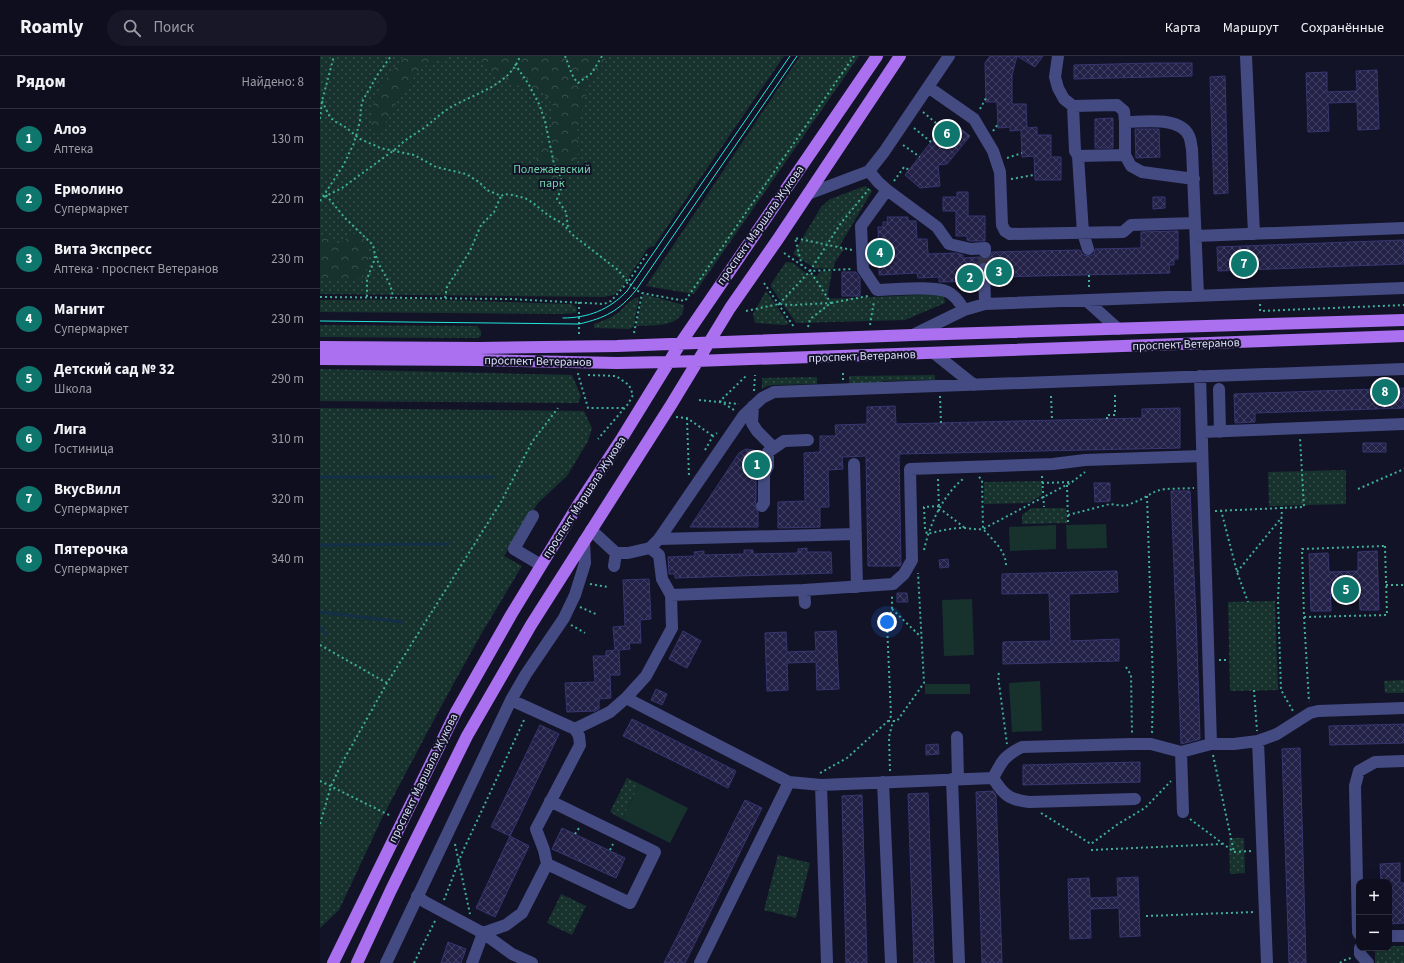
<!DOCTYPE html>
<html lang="ru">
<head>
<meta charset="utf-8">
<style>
  :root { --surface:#0e0e1e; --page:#171727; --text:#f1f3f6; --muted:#9b9ca4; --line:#2e2e3c; --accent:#0f766e }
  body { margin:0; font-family:"Source Sans 3",sans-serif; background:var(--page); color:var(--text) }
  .controls { position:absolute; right:12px; bottom:12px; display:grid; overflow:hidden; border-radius:8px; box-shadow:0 4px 16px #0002 }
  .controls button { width:36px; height:36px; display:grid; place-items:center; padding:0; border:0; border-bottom:1px solid var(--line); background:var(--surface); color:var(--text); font:20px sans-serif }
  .you { position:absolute; left:567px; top:566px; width:14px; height:14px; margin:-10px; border:3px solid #fff; border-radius:50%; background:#1a73e8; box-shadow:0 0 0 6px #1a73e833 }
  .badge { display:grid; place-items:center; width:26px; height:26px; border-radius:50%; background:var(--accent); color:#fff; font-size:13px; font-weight:700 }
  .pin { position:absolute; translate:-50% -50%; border:2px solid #fff; box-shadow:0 1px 4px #0006 }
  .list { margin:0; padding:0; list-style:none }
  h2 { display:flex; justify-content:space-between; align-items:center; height:52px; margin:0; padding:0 16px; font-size:17px }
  h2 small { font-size:13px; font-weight:400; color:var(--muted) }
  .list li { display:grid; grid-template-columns:26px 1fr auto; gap:12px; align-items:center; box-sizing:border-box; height:60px; padding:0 16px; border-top:1px solid var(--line) }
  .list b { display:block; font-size:15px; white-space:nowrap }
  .list p { margin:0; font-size:13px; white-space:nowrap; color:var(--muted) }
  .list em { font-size:13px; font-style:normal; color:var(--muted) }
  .icon { flex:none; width:22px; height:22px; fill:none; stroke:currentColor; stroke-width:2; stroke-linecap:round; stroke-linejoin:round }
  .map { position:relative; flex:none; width:1084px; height:907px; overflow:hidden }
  header { display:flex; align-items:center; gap:24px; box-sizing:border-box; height:56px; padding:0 20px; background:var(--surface); border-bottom:1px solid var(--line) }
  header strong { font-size:19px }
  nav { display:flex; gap:22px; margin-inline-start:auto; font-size:14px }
  .search { width:280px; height:36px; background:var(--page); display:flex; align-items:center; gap:10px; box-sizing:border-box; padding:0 14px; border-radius:22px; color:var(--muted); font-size:15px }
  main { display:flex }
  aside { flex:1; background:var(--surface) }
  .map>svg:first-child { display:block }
  .grass { fill:url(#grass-dots) }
  .forest { fill:url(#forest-crowns) }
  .garden { fill:#17322c }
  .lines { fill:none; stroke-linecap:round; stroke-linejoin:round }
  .stream { stroke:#132f47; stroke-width:3 }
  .building { fill:url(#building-cross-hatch); stroke:#373671 }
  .minor-tunnel { stroke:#313248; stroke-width:12; stroke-dasharray:12 6; stroke-linecap:butt }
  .path { stroke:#3db096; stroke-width:2; stroke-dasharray:2 3; stroke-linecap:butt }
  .minor { stroke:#434b82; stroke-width:12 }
  .major { stroke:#ab70f0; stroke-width:12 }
  .tram { stroke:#1ee8da; stroke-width:1 }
  .labels { text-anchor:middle; stroke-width:4; stroke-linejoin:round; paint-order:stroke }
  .park-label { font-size:12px; fill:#70d5ab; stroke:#131328 }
  .street-label { font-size:12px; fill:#dedffc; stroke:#131328 }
</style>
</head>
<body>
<header>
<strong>Roamly</strong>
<div class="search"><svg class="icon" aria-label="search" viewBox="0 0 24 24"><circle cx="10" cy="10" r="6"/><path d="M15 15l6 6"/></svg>Поиск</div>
<nav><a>Карта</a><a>Маршрут</a><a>Сохранённые</a></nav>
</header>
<main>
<aside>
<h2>Рядом<small>Найдено: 8</small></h2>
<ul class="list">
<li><span class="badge">1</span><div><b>Алоэ</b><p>Аптека</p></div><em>130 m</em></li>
<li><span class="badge">2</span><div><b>Ермолино</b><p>Супермаркет</p></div><em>220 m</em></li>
<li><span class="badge">3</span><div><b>Вита Экспресс</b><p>Аптека · проспект Ветеранов</p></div><em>230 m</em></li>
<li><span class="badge">4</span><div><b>Магнит</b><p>Супермаркет</p></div><em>230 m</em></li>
<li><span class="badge">5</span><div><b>Детский сад № 32</b><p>Школа</p></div><em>290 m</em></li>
<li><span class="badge">6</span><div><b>Лига</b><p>Гостиница</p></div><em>310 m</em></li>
<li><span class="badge">7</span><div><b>ВкусВилл</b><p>Супермаркет</p></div><em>320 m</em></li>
<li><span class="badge">8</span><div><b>Пятерочка</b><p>Супермаркет</p></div><em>340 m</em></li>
</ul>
</aside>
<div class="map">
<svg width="1084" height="907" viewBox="0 0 1084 907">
  <defs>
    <pattern id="grass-dots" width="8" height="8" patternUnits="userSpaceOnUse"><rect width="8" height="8" fill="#17322c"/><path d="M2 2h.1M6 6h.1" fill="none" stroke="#384f4c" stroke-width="1.8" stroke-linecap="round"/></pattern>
    <pattern id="forest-crowns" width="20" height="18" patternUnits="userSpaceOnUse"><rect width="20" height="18" fill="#17322c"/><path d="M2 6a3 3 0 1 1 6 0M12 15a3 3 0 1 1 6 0" fill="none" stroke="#384f4c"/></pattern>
    <pattern id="building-cross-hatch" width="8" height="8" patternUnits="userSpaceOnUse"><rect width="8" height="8" fill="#232147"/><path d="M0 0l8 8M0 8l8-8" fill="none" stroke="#424162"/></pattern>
  </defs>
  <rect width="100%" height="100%" fill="#131328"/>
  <path class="grass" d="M0,0H464L334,190L328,192L301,233L293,239L284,241L0,238Z
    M480,0H539L374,238L326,230Z
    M545,130L552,135L519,191L524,193L515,206L513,213L499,212L496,213L473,198L501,151L510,143Z
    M466,206L473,207L486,217L497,220L501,215H512L507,243L620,238L624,240L625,247L585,264L476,267L451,231V228Z
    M446,235L469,268L464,269L435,267L433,258Z
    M323,238L364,249C364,272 332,269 316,270Z
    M319,241L314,270L310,273L274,272V268C283,265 290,262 298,257C304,252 311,242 319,241Z
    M93,243L251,248L255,250L257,254L256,257L241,258L0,256V244Z
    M0,269L157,270L161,275V280L158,282L0,281Z
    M0,313L252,319L261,340L258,347L0,345Z
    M615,319V327L610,324L563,325V328L529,329V320Z
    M497,321V328L453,329L447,330L442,333V322Z
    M0,352L264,355L272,372L268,385L247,420L218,447L184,500L202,510L160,580L118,656L63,760L19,854L0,872Z
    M1026,414V448L949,450L948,416Z
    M722,425V439L708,447L664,448V426Z
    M712,452H746L747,467L702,468V459Z
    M955,545L958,634L910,635L908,546Z
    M1084,624V637H1065L1064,625Z
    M307,722L320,728L302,763L290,756Z
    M909,782H924L925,817L910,818Z
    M458,799L490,807L476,862L444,854Z
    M241,838L266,850L252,879L227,867Z
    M1069,890H1084V907H1055V892H1069Z"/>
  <path class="forest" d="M83,0H134C124,2 116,4 107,9C91,19 67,61 61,78L52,77C49,52 55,37 70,18C74,12 80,7 83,0Z
    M147,0H287L278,17L267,30L265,43L257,76L259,96L253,114L244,128L227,127L217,121L214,107L231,71L233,50L223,36L192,28L170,15L158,3Z
    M5,178L18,187L25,184L31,178H40C51,192 51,208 42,222C28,225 14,224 0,224V179Z"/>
  <path class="garden" d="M786,468L787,492L747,493L746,469Z
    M736,469V493L690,495L689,471Z
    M652,543L654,599L624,600L622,544Z
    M720,625L722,675L692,676L689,627Z
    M605,628H650V638H605Z
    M320,728L368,752L350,787L302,763Z"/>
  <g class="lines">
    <path class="stream" d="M0,421H173
      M0,489L128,488
      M0,556L82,566
      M0,571L6,578"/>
  </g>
  <path class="building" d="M670,0H723L715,11L697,0L692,19V48H706L707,72L717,71V79H731V101H741V124H715L714,100L702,101L701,74L690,75V71L678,72L677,46H666L665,7Z
    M833,7H872V20L754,23V9Z
    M1057,14L1059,73L1038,74L1037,46L1008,47L1009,75L988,76L986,17L1007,16V36L1037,35L1036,15Z
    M905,20L908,137L894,138L890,21Z
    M793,62V92H775V63Z
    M629,63L650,80L627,108L618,109L620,130L600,132L585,119Z
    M815,73H839L840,101L816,102Z
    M637,136H648V160H665V185H650L647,184V180H636V155H623V141H637Z
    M833,141H845V152L833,153Z
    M567,161H588V165H596L597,183H607L608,198L636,197L643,199V202L660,201L665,203L671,200L672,196L760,194L763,199L770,200L774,198L775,193L821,192V176L858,175V203H854V209H849L850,217L672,221L671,209L664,206H660L657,210V222H655V225L619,226V221L598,222L597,217L559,219L558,171H563V166H568Z
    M1084,184V208L898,215L897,191Z
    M522,216H536L540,222V240H522Z
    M1084,332V352L935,357V366L915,367L914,338Z
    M575,350L576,368L822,362V353L860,352V392L579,398L581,508L580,510H548L546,400L522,401L523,413L508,414L509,451H500V471L458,472V446L485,445L484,397L500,396V380H516L515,369L547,368V351Z
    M1043,387H1066V396H1043Z
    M426,393L434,394L438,401L436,418V445L435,450L438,456V471H370L419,397Z
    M774,427H790V445L775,446Z
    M851,435H870L876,561L880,683L861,688Z
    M487,492V496H511L512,517L355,522V518H349L348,501L375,500L374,496L384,495V499L424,498V494H433V498L478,497V493Z
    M1057,495L1059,554H1040L1039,526L1010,527L1011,555H991L989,498L1008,497L1009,516L1038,515V496Z
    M628,503L629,511L620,512L619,504Z
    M797,515L798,536L749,538L750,585L799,583V605L683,608V586L731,585L729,537L682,538V518Z
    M329,523L331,563L320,564L321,587H309L310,593L299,594L300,619H290L291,642L279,643V653L275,655L247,656L245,627L275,626L273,600H286V595L295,594L293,571L305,570L303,524Z
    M577,537H587L588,546H577Z
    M363,575L381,585L367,612L349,603Z
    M516,575L519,633L497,634L496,606L467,607L468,634L447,635L445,577L466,576L467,596L496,595L495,576Z
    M336,633L347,638L342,649L331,644Z
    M312,663L416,715L408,732L303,680Z
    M1084,668V687L1010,689L1009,670Z
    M220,669L239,678L190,780L171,771Z
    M618,688L619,698L606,699V689Z
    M980,692L986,907H969L962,693Z
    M820,706V726L703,729V709Z
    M673,735L676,739L682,907H662L656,736Z
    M608,737L614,907H594L588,738Z
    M542,739L547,907H526L522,740Z
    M425,744L442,752L432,772L365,907H344Z
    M242,772L305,802L296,822L232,793Z
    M190,780L209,790L175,861L156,852Z
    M1080,807V827H1084V867L1069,868V826H1061L1060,808Z
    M818,821L820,880L800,881L799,852L770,853L771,882L750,883L748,823L769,822L770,842L798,841L797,822Z
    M128,886L146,893L141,907H121Z"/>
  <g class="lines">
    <path class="minor-tunnel" d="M664,213L665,196"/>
    <path class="path" d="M245,0C249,9 251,20 258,27L272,17L282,0
      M195,8L209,29L219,48L225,65L234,108L241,121V133L237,143L246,156L248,171
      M2,45L10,61L14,65L24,70L40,83L54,89L60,92L94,99L116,111L146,118L159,126L167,134L181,140L185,138L192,139L205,142L213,147L229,160L242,167L254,180L298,214L308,226L327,198
      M660,53L666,42
      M603,56L622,72
      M0,63L2,45L14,0
      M594,72L611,86
      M673,75L678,68
      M583,89L600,101
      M687,102L702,97
      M691,123L714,119
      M574,125L584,111L589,114
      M6,139L25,162L53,189L55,199L54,205L47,223V241
      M4,141L22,132L77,92C85,83 94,79 104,72C114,64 122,56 133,50C156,37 190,29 200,0
      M0,145L23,110L34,87L40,65L41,51L43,44L58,18L71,0
      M464,197L490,215L532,213
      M56,200C61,217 71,223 73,242
      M482,210L475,182L532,194
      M769,219V232
      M444,227L474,271
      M0,241L190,243L284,248L291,245L308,226L316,234L322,237L365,245L534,0
      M125,242L127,231L150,195L161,169L174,156L181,140
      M259,246V278
      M459,248L490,215L521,167L549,133
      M940,248V255L1084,249
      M426,255L459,248L473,249L511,247L490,215
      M550,269L554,245
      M488,271L490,263L511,247L548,240
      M314,277L322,237
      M523,317V324
      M259,318H258L268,352H305
      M268,319L296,320L309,329L313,339L308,348L278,383
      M434,335L435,319
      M620,340L621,367
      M731,340L732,364
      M379,344L419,348
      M414,354L400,345L427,319
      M356,361L367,362L393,380
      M367,362L369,421
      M787,363V359H795V337
      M385,394L393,380L397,377
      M722,420L724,451
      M659,421L662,424L663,473C672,483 686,495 686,509
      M618,423L619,454L623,455L645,472
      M722,427L752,426L765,416
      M747,429L748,466
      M1038,433L1084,413
      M827,440L833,627L832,677
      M619,450L604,451L605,473L607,478C619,475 631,472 643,472C650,472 656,474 663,473L752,426
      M962,451L958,544L961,634L973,655
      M901,454L917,516L928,546
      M895,455L984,451L980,382
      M748,459L790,448L805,450L820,444L836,435L845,433L874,432
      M1065,490L1067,559L984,561L982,493Z
      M604,494C610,467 623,439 644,422
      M917,516L962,461
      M270,528L288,531
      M1066,529H1084
      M260,551L278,559
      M572,553L601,581
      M984,561L989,646
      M251,569L265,577
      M0,589L67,627
      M899,604H909
      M806,611L811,619L812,677
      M679,617L678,620L687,688
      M934,634L937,675
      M568,665H577L604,627L598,517
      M893,699L914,796
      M570,715L569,681L573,665
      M500,717L527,702L568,665L571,660L567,568L572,553V539
      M0,725L69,759
      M721,757L771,788L798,768L825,752L851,725
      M870,763L914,796L932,795
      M0,768L11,730L22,707L67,627L181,446L212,386L238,352
      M255,778L259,772
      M135,788L150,858
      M290,794L293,788
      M771,794L902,788
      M124,844L142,797L205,662
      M826,860L935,856
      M94,907L116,863
      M1020,907L1022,905L1031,902"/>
    <path class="minor" d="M738,0L735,21L738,32L744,43L753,50L797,49L804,55L805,66C824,66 860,60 869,80C871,84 871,89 872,93L878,240
      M926,0L934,178
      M608,31L654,63L673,95L680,116L682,169L685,175L690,178L803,176L811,169L875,167
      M753,50L755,95L758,100L805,99V66
      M805,99L811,110L822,116L874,123
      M758,100L763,177L768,193
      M549,115L558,126L567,134L617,171L629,188L651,193L665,192V196
      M567,134L541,170L543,213L557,234C573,234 614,229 628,236C635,239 640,247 644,254
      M488,138L549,115L564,96L629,0
      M876,180L1084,172
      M664,213L665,248
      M767,245L798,273
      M593,279L644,254L665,248L1084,232
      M614,297L654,329
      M899,333L900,376
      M433,350L432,367L437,375L454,392
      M882,376L1084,368
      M534,408L537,531
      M442,450L444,447V418L448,410V396L464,385L488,384
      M213,460L194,493L221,509
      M271,474L296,497H308L330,492L339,483L424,359L442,342L454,336L1084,313
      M339,483L536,478
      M294,510L296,497
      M484,534L485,547
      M351,539L484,534L573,528L584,518L592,504L590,413L733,408L765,404L882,400
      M306,642L469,726L501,729L673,722C682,705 684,700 702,691L812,688H831L861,696L891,688L880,320
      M191,644L255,673
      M637,681L638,723
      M891,688H914L938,685
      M861,696L863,756
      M673,722C683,738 689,744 709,746L815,743
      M632,723L639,907
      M563,726L571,907
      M501,729L507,907
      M227,808L310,847L335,796L230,745
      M97,840L105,846L163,877L186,869L202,857L227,808L224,794L216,773L260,689L259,680L255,673L290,656L306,642L326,620L352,572L351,539L342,523L339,499L330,492
      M1039,878L1038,876L1035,730L1039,715L1055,706L1084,705
      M1069,880H1084
      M1040,892V898L1048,907
      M66,907L191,644L206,618L244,562L255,539L265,507L264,485
      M152,907L163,877L192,898L212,907
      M380,907L469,726
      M947,907L938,685L957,678L990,657L998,655L1084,652"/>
    <path class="major" d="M0,291L159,292L297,290L593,279L1084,264
      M0,303L159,304L297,307L348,306L1084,280
      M13,907L136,656L191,559L258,449L302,382L360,288L557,0
      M37,907L71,834L147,680L211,569L351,349L410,252L458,183L580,0"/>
    <path class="tram" d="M243,262C268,262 289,254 307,235L470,0
      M0,265L259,268C285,262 299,255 316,234L477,0"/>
  </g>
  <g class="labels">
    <g class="park-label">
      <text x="232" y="117">Полежаевский<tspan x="232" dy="14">парк</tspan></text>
    </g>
    <g class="street-label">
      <text transform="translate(440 169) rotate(-55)" y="4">проспект Маршала Жукова</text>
      <text transform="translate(866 288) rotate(-2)" y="4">проспект Ветеранов</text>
      <text transform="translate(542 300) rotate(-2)" y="4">проспект Ветеранов</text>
      <text transform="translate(218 305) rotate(1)" y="4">проспект Ветеранов</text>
      <text transform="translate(264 441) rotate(-57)" y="4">проспект Маршала Жукова</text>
      <text transform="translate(103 722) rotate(-64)" y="4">проспект Маршала Жукова</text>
    </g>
  </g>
</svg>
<div class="controls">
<button>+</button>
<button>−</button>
</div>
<div class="you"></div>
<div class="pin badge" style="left:437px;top:409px">1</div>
<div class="pin badge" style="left:650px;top:222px">2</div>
<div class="pin badge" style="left:679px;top:216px">3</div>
<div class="pin badge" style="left:560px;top:197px">4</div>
<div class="pin badge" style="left:1026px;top:534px">5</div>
<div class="pin badge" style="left:627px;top:78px">6</div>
<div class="pin badge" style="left:924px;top:208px">7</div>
<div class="pin badge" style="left:1065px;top:336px">8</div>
</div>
</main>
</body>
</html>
